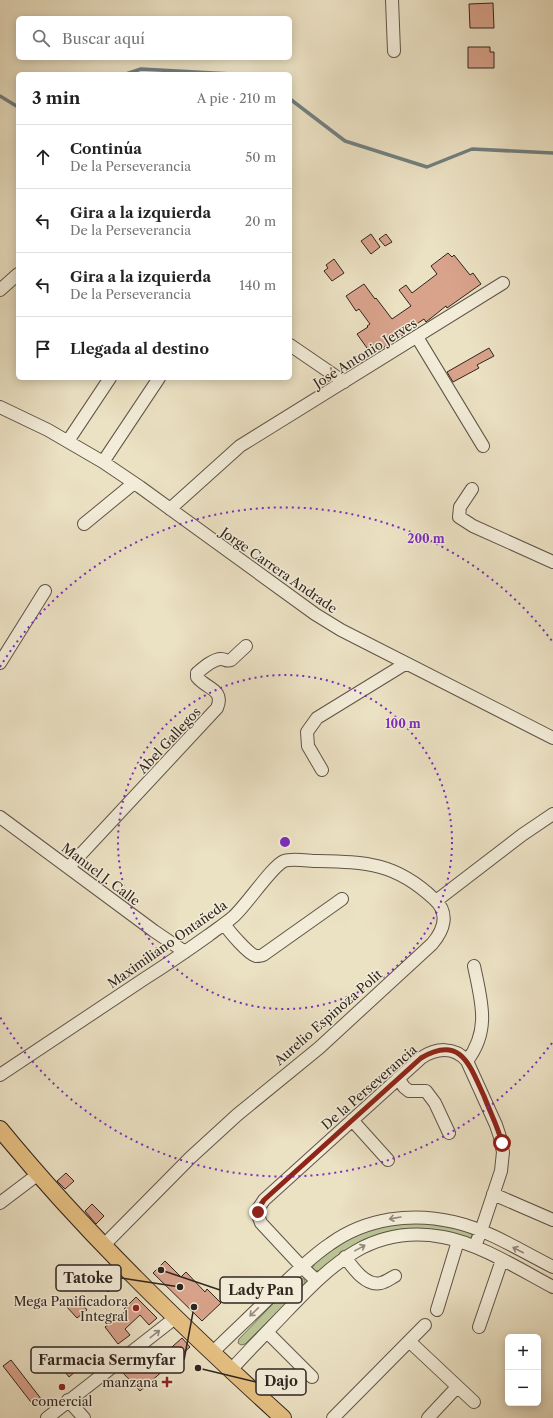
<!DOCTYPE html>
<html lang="es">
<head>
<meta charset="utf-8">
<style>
  :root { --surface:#fff; --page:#f2f2f2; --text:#222; --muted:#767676; --line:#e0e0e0 }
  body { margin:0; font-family:"Libre Caslon Text",serif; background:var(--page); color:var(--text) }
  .controls { position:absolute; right:12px; bottom:12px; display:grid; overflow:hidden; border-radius:6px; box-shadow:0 2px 10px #0003 }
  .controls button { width:36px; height:36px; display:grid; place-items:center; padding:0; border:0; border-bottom:1px solid var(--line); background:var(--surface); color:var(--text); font:20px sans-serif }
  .stop { position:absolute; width:12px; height:12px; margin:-9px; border:3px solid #8f2418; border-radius:50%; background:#fff }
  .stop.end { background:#8f2418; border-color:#fff; box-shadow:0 1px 4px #0008 }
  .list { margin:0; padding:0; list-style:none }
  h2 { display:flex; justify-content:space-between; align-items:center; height:52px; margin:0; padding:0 16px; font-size:17px }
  h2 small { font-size:13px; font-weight:400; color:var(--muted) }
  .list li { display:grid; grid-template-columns:26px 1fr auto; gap:12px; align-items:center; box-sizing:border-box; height:64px; padding:0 16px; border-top:1px solid var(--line) }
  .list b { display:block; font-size:15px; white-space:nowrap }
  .list p { margin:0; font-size:13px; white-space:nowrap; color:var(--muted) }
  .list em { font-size:13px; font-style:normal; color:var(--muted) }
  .icon { flex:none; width:22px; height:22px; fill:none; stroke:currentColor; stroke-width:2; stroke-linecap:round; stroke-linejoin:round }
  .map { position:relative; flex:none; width:553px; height:1418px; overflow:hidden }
  .search { position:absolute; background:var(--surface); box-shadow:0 2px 10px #0003; left:16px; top:16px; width:276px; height:44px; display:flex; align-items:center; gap:10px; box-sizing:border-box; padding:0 14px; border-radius:6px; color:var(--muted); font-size:15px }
  .panel { position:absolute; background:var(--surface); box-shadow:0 2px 10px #0003; left:16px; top:72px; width:276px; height:308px; border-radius:6px }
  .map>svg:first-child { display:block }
  .green { fill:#b8c293; stroke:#74745a }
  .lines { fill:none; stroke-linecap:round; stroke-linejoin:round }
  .stream { stroke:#717f7f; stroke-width:3.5 }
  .building { fill:#d8a28b; stroke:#312520 }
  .minor-casing { stroke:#605449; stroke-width:14 }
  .major-casing { stroke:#312520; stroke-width:18 }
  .minor { stroke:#f2ecd8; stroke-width:12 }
  .major { stroke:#e6c082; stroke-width:16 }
  .oneway { stroke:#92887c }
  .route { stroke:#8f2418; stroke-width:5 }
  .ring { fill:none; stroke:#7b2cbf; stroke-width:2; stroke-dasharray:2 4 }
  .poi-dot { fill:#8f2418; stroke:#f2ecd8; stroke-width:1.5 }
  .labels { text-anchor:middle; stroke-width:3; stroke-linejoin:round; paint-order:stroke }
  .street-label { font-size:13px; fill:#312520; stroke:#f2ecd8 }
  .poi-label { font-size:13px; fill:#312520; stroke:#f2ecd8; text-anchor:end }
  .centre { fill:#7b2cbf; stroke:#f2ecd8; stroke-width:2 }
  .ring-label { font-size:12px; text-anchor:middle; font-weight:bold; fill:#7b2cbf; stroke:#f2ecd8; stroke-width:3; stroke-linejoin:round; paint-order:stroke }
  .leader { fill:none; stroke:#312520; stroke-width:1.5 }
  .callout-dot { fill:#312520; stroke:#f2ecd8; stroke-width:1.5 }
  .callout { fill:#f2ecd8; stroke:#312520; stroke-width:1.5 }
  .callout-label { font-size:14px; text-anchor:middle; font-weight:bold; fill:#312520 }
</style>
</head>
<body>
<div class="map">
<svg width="553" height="1418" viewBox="0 0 553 1418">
  <rect width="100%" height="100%" fill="#ebe1c3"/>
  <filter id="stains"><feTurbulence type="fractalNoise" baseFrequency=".005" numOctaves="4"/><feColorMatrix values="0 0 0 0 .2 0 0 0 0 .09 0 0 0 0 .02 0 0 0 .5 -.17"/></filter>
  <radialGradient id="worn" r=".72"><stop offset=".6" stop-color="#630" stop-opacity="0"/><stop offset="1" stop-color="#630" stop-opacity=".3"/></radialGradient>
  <path class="green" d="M413,1221L470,1231L472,1235L471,1238C463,1239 443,1231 433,1230C387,1223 351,1242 319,1271H315L312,1269C314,1262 322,1258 327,1254C342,1242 358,1231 376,1227C388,1223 401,1223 413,1221Z
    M298,1278H302L305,1280V1284L245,1344L241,1345L238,1343L239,1339Z"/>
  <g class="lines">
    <path class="stream" d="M126,74L141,69L232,74
      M0,96L18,107
      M290,99L345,141L427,167L472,149L553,153"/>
  </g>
  <path class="building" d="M493,3L494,28H470L469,4Z
    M468,47H490V52H494V68H468Z
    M371,234L380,247L371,254L361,241Z
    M386,234L392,242L385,246L379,239Z
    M448,253L452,257L454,255L470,275L473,273L481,284L447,308L446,306L426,322L424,319L402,334L403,335L372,355L357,334L368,327L367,326L370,324L359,309L356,311L346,296L364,284L375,299L376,298L392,319L411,306L399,290L406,285L412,293L437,274L431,266Z
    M334,259L344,273L332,281L324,271L328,268L326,265Z
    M489,348L494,356L477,365L479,368L453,382L447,372Z
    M66,1173L74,1181L65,1189L57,1181Z
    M92,1204L104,1216L96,1224L85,1211Z
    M165,1261L181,1277L186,1272L205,1292L207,1289L221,1303L202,1321L153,1273Z
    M110,1275L118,1282L108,1292L100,1284Z
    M76,1296L87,1310L77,1318L66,1306L68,1305L67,1304Z
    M136,1297L157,1318L149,1325L140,1315L125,1329L130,1335L118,1344L105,1327L126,1311L124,1309Z
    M182,1338L190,1347L140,1391L123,1373L136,1362L145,1371Z
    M11,1360L42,1400L34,1406L3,1366Z
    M69,1363L76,1371L69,1377L62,1368Z"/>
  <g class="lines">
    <g class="minor-casing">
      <path id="minor" d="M392,0L394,51
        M0,290L18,274
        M417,337L483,446
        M290,345L344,382
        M0,407L48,430L103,462L140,487L315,614L341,630L553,738
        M68,441L110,378
        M103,462L159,378
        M472,489L460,507L459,517L473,526L553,562
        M170,509L240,446L503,283
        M84,524L134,483
        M0,663L45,591
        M322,770L308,746L307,732L317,718L405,664
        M0,817L154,931L185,952
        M69,867L217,708C225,689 206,689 197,677V673C203,668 213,659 221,659C226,659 226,662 231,660L246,646
        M436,901L522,835L553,814
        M224,924C229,931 248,954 256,956C258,956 261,956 263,955L342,899
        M467,1061C491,1030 481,1000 474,966
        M0,1075C48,1043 96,1011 144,979C166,965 188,950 209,935C217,929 226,923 233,917C246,906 272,866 284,861C292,858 309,861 317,861C367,862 396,863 434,899C450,913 444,930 432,944L319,1048L237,1115L190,1158L103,1246
        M398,1078L404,1087L409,1091H426L435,1103L449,1133
        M352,1120L388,1160
        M493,1194L553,1220
        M0,1203L37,1175
        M345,1257C353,1268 366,1287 381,1283C386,1282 391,1278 395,1276
        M316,1280L302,1267L261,1223L258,1215V1209L264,1200L421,1058C436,1048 454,1046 467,1061L496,1125L500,1137L503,1152L501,1171L481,1231L475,1246
        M437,1310L458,1241
        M479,1327L502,1260
        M267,1332L312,1377
        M409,1341L474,1402
        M212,1353C232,1333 253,1314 273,1294C291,1277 309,1258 330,1244C366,1218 412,1212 454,1222C489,1230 521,1251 553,1267
        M230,1371C249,1350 268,1331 287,1311C332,1264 372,1224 443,1237C478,1243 521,1270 553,1287
        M68,1400L84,1418
        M47,1418L175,1318
        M333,1418L425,1325
        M428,1418L457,1387"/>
    </g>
    <g class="major-casing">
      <path id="major" d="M0,1129C86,1234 183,1327 283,1418"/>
    </g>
    <use href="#minor" class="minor"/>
    <use href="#major" class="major"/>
  </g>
  <defs><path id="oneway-shaft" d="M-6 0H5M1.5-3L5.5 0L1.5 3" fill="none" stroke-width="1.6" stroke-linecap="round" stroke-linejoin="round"/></defs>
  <g class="oneway">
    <use href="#oneway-shaft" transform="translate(395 1218) rotate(170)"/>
    <use href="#oneway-shaft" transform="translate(360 1248) rotate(-29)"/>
    <use href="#oneway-shaft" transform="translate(518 1250) rotate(-153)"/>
    <use href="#oneway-shaft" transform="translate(254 1312) rotate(136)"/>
    <use href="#oneway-shaft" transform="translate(155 1334) rotate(-38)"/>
  </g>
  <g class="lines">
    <path class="route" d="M258,1212L260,1206L264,1200L421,1058C461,1034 470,1066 484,1096C490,1112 498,1127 502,1143"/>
  </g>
  <g class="ring">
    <circle cx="285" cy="842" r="167"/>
    <path d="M552 1043A334 334 0 0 1 0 1017M0 667A334 334 0 0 1 552 641"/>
  </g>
  <g class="poi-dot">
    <circle cx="136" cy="1308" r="4"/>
    <path d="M165 1376h4v4h4v4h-4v4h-4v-4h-4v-4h4z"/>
    <circle cx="62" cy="1387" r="4"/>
  </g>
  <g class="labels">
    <g class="street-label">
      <text transform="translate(365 353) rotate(-32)" y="5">José Antonio Jerves</text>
      <text transform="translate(279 570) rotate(35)" y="5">Jorge Carrera Andrade</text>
      <text transform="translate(169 740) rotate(-47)" y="5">Abel Gallegos</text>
      <text transform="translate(101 874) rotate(37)" y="5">Manuel J. Calle</text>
      <text transform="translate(167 944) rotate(-35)" y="5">Maximiliano Ontañeda</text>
      <text transform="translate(328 1017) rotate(-41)" y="5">Aurelio Espinoza Polit</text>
      <text transform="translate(369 1087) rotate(-41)" y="5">De la Perseverancia</text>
    </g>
    <g class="poi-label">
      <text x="128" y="1306">Mega Panificadora<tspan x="128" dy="15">Integral</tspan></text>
      <text x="158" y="1387">manzana</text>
      <text x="62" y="1406" text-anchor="middle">comercial</text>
    </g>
  </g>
  <circle cx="285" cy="842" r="6" class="centre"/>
  <g class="ring-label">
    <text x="426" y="543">200 m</text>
    <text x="403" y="728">100 m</text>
  </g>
  <path class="leader" d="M180 1287L121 1278M161 1270L220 1290M194 1307L184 1360M198 1368L256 1382"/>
  <g class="callout-dot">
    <circle cx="180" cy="1287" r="4"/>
    <circle cx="161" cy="1270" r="4"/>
    <circle cx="194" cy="1307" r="4"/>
    <circle cx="198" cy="1368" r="4"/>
  </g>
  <g class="callout">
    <rect x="56" y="1265" width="65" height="26" rx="4"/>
    <rect x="220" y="1277" width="82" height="26" rx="4"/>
    <rect x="31" y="1347" width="153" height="26" rx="4"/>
    <rect x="256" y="1369" width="50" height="26" rx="4"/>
  </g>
  <g class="callout-label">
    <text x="88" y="1283">Tatoke</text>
    <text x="261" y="1295">Lady Pan</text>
    <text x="107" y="1365">Farmacia Sermyfar</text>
    <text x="281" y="1386">Dajo</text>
  </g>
  <rect width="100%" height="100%" filter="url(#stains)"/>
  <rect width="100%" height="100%" fill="url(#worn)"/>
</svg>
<div class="controls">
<button>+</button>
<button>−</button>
</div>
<div class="stop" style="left:502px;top:1143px"></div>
<div class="stop end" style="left:258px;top:1212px"></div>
<div class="search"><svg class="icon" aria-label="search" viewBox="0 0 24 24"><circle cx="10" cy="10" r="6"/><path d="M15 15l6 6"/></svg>Buscar aquí</div>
<section class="panel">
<h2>3 min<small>A pie · 210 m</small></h2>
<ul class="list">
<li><svg class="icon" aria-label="ahead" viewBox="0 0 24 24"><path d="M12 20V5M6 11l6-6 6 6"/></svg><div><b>Continúa</b><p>De la Perseverancia</p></div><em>50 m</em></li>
<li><svg class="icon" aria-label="left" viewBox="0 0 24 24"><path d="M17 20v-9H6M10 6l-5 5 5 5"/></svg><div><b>Gira a la izquierda</b><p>De la Perseverancia</p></div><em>20 m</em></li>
<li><svg class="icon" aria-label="left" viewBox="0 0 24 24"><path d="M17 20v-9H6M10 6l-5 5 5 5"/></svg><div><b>Gira a la izquierda</b><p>De la Perseverancia</p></div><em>140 m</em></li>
<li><svg class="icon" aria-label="arrive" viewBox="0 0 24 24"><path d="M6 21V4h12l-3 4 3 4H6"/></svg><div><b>Llegada al destino</b></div></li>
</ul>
</section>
</div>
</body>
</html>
